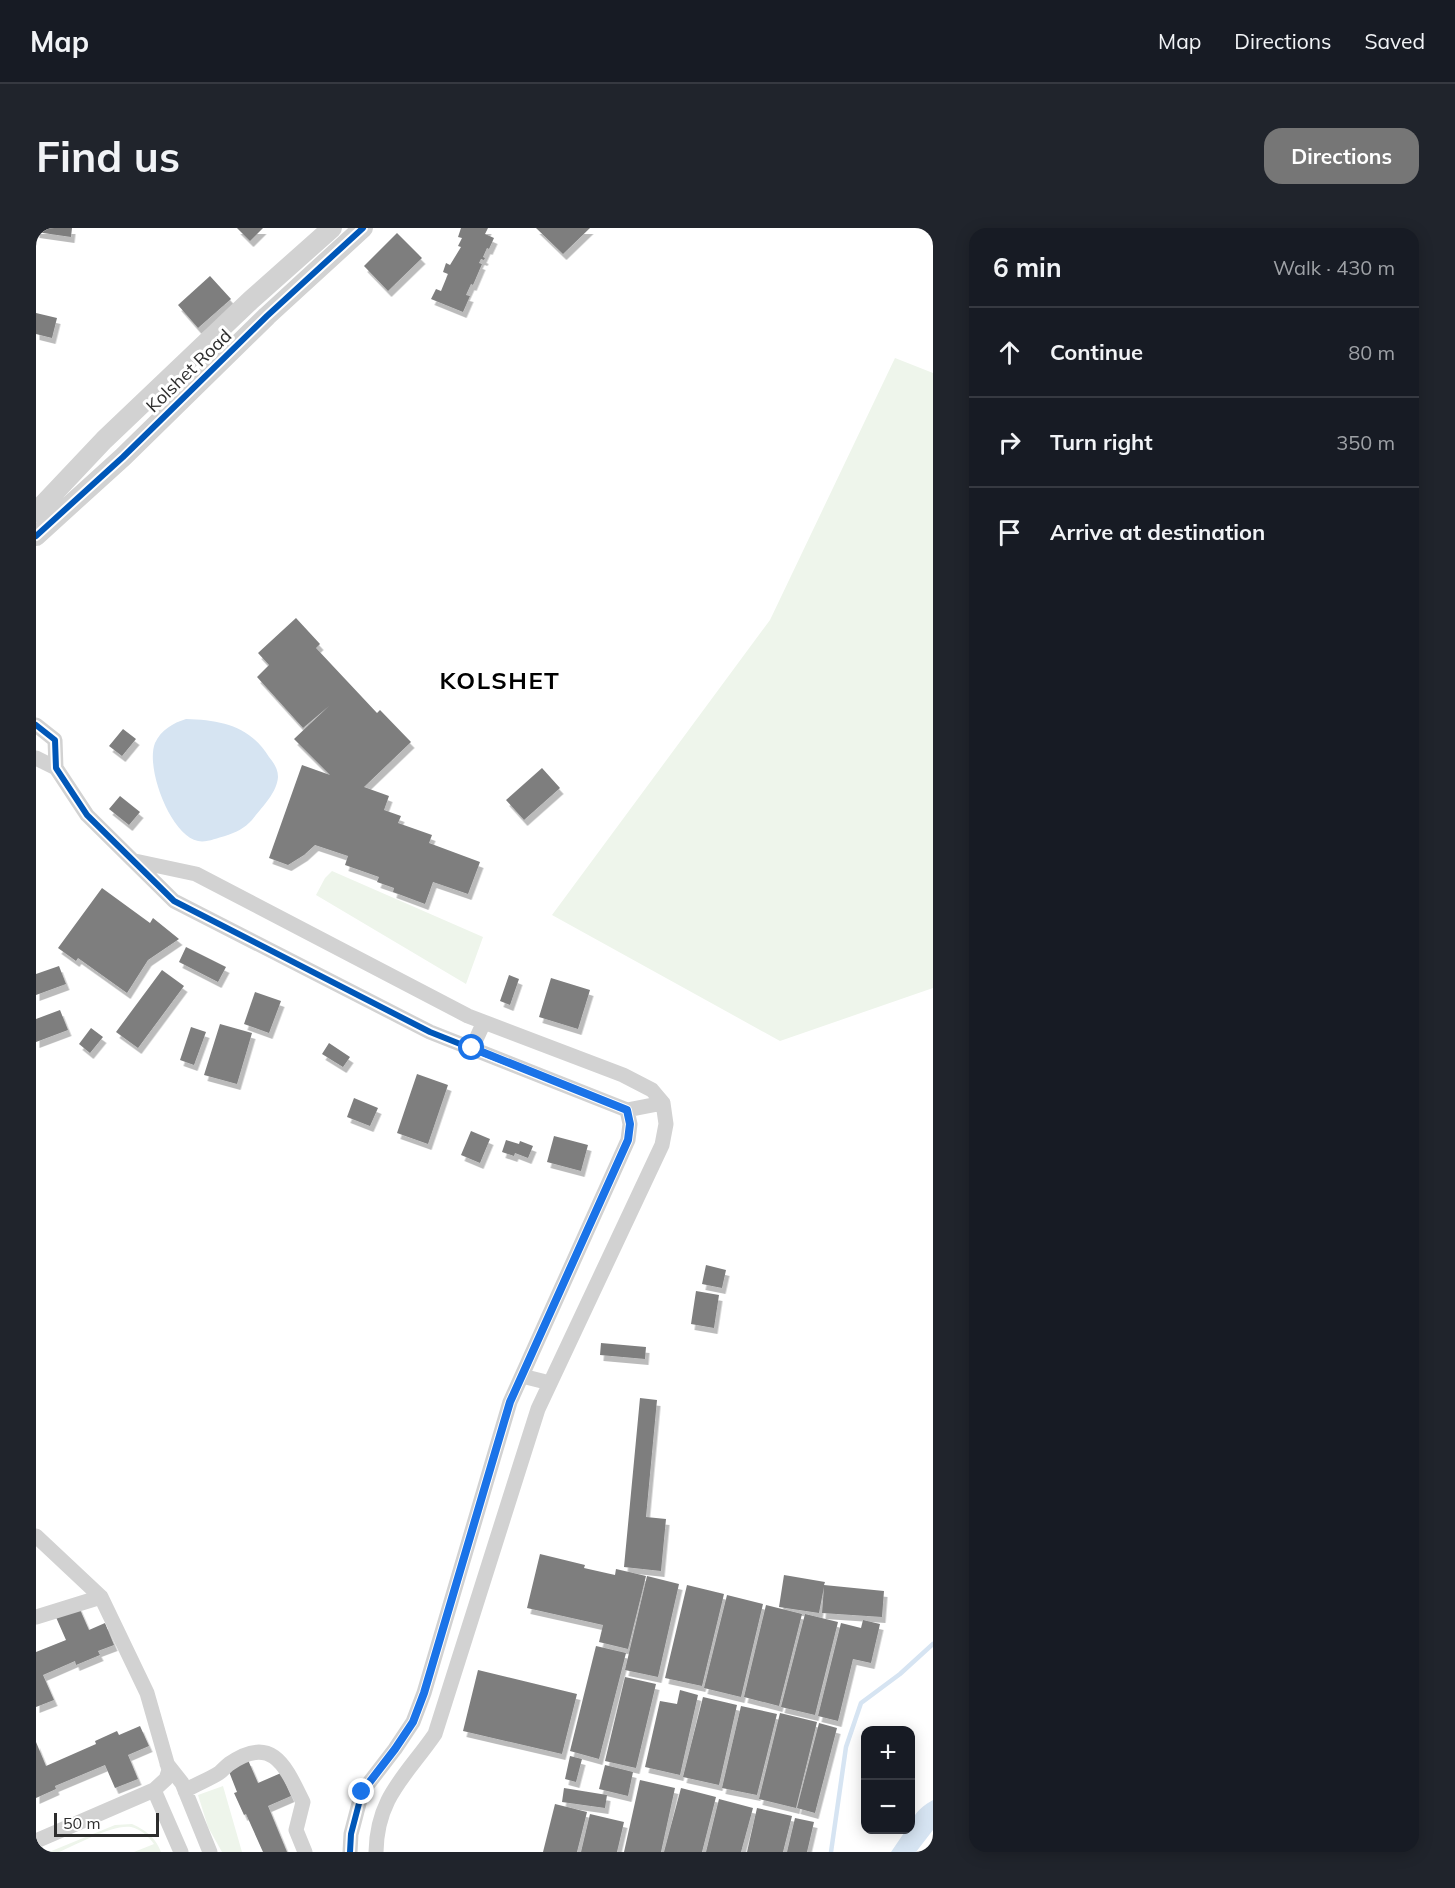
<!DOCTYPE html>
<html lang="en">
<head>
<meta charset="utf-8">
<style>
  :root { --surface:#171b24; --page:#20242c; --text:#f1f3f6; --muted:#9ea1a6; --line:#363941; --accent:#767676 }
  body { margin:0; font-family:Mulish,sans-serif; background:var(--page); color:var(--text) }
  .controls { position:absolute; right:18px; bottom:18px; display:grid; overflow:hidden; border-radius:12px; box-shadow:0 3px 15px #0003 }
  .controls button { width:54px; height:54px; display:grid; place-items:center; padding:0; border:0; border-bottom:2px solid var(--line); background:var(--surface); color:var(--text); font:30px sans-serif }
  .scale { position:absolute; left:18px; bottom:15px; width:105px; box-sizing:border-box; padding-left:6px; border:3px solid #2d2d2d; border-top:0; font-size:16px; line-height:21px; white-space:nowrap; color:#2d2d2d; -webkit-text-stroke:4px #fff; paint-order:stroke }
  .stop { position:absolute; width:18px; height:18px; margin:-14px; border:4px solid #1a73e8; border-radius:50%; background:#fff }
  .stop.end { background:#1a73e8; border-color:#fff; box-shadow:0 2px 6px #0008 }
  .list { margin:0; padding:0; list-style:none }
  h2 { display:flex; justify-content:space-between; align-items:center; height:78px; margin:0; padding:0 24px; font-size:26px }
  h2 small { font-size:20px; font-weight:400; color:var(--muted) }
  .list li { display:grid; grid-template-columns:39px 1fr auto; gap:18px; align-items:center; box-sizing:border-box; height:90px; padding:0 24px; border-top:2px solid var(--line) }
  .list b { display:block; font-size:22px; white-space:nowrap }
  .list em { font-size:20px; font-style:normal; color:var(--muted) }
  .icon { flex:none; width:33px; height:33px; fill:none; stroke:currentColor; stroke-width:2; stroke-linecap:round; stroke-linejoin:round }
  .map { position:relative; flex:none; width:897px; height:1624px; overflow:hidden; border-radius:18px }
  header { display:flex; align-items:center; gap:36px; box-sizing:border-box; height:84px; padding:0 30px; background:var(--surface); border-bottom:2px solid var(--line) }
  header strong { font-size:28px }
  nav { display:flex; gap:33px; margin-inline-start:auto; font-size:21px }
  .intro { display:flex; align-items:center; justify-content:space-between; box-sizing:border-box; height:144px; padding:0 36px }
  h1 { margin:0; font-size:42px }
  .button { padding:15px 27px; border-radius:18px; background:var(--accent); color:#fff; font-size:21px; font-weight:700 }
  main { display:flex; gap:36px; padding:0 36px }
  aside { flex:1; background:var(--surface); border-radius:18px; box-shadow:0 3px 15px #0003 }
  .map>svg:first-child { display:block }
  .green { fill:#eef5eb }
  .water { fill:#d6e4f2 }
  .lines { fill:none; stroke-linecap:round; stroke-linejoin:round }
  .stream { stroke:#d6e4f2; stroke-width:4.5 }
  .building { fill:#7e7e7e; filter:url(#shadow) }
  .minor { stroke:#d2d2d2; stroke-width:15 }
  .tertiary { stroke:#d2d2d2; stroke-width:20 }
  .cycleway-casing { stroke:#fff; stroke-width:10 }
  .cycleway { stroke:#0057b8; stroke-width:6 }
  .route { stroke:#1a73e8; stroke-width:8 }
  .labels { text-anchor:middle; stroke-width:6; stroke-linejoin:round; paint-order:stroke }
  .street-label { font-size:18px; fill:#2d2d2d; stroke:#fff }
  .district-label { font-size:24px; font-weight:bold; letter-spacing:1.5px; fill:#000; stroke:#fff }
</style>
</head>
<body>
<header>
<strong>Map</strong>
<nav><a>Map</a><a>Directions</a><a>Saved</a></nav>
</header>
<div class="intro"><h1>Find us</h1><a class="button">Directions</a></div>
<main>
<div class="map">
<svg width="897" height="1624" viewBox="0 0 897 1624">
  <defs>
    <filter id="shadow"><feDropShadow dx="3.5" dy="6" stdDeviation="0" flood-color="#0004"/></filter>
  </defs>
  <rect width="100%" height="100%" fill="#fff"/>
  <path class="green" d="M859,130L897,145V760L744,813L516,687L734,392Z
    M296,643L447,709L430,756L280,667L289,650Z
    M187,1558L206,1624H186L172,1599L162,1567Z
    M96,1596C111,1603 119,1609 125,1624H98L118,1616C112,1608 105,1601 95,1599C77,1596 40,1617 23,1624H13L79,1597Z"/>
  <path class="water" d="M150,491C185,492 214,498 233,529C238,535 242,541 242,549C241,565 225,580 216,592C209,600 199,605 189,608C181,610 170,615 162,613C135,608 109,540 119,515C125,502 137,495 150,491Z
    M897,1572V1602L880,1624H855L870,1602H874C874,1588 886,1578 897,1572Z"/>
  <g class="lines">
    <path class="stream" d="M795,1624L810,1519L825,1475L864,1446L897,1416"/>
  </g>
  <path class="building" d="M0,0H36L35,9L0,4Z
    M201,0H227L214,13Z
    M425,0H452L449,6L458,10L453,21L451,20L447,29L449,30L448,32L445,31L443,35L446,36L437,57L435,56L430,67L434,68L427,84L395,71L400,61L405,63L412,46L407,44L410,35L414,37L425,19L422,18L426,10L422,9Z
    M500,0H554L527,26Z
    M361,5L386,30L352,63L328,38Z
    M174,48L195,71L162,100L142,77Z
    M0,85L21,90L16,110L0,106Z
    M260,390L284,416L280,420L341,485L344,482L375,514L328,559L353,568L348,582L365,588L362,595L396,607L393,615L444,634L432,666L397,654L389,676L357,664L358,660L341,654L343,649L309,637L312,628L279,617L268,627L252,637L233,630L266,537L294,547L258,511L293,478L267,500L221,449L233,437L222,425Z
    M87,501L100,511L86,528L73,518Z
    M506,540L524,560L488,592L470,572Z
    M84,568L104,584L93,597L73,581Z
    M66,660L114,695L117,690L143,711L112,732L91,765L42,730L40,733L22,720Z
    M150,719L190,739L182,754L143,734Z
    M23,738L30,756L0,767V746Z
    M126,742L148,758L102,820L80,804Z
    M473,747L483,751L474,777L464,773Z
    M515,750L554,762L542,801L503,789Z
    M219,764L245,773L233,805L208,796Z
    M24,782L32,802L0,814V791Z
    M184,796L216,805L201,856L168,847Z
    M155,799L170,804L158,837L144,832Z
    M55,800L67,809L54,825L43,816Z
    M293,815L314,829L307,839L286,826Z
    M381,846L412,857L392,916L361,905Z
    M318,870L342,880L334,898L311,889Z
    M435,903L454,911L444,935L425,927Z
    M518,908L552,917L545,943L511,934Z
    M470,912L483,916L484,913L497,918L492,930L479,925L478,928L466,924Z
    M670,1037L690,1042L686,1060L666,1056Z
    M660,1063L683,1067L678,1100L655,1096Z
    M565,1115L610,1119L609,1131L564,1127Z
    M604,1170L621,1172L610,1289L630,1291L625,1343L588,1339Z
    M504,1326L549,1337L548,1340L579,1347L580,1341L610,1348L592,1421L563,1414L567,1397L491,1380Z
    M748,1347L789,1354L788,1357L848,1363L846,1389L786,1385L788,1359L783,1385L743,1379Z
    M611,1348L643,1356L622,1449L589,1442Z
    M651,1357L688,1366L666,1458L629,1450Z
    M691,1367L727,1376L705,1469L668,1460Z
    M42,1377L53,1402L69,1395L78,1417L62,1423L64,1427L40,1437L39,1433L7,1447L18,1472L0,1479V1424L30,1412L19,1387Z
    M730,1377L766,1386L743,1478L708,1469Z
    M769,1386L802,1394L779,1487L745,1479Z
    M827,1392L844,1396L835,1435L817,1431L802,1493L782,1488L805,1395L825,1400Z
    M560,1418L590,1425L563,1531L534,1523Z
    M442,1442L541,1466L526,1526L427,1503Z
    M589,1449L620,1456L600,1540L569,1533Z
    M644,1462L662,1467L644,1547L609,1539L624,1473L641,1476Z
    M667,1469L701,1477L683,1557L647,1549Z
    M705,1478L741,1486L721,1567L686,1560Z
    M744,1485L781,1494L760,1580L723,1571Z
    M783,1495L801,1500L779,1585L761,1580Z
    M104,1498L113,1518L92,1527L102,1551L79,1560L69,1537L19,1558L20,1561L0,1570V1514L10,1538L60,1516L59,1513L81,1503L83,1507Z
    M534,1528L546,1531L540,1554L529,1551Z
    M212,1532L222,1555L245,1545L255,1568L232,1578L251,1624H227L210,1586L208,1587L198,1565L201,1564L192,1541Z
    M569,1537L597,1544L592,1568L563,1561Z
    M604,1552L639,1560L625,1624H588Z
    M528,1560L571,1567L569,1580L526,1574Z
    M645,1560L680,1569L666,1624H628Z
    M683,1571L717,1580L705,1624H670Z
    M519,1576L551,1584L541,1624H507Z
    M721,1580L756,1588L747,1624H711Z
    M554,1586L588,1594L581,1624H545Z
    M759,1590L778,1594L771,1624H751Z"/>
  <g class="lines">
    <path class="minor" d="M0,497L19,512L20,540L51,587L138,673L394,804L591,882L594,896L592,912L474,1174L388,1465L377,1494L359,1521L326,1564L315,1606L314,1624
      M0,530L20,540
      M99,633L160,646L432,788L587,847L616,862L627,875L630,896L626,917L502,1181L399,1506C370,1548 341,1569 340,1624
      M436,820L448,794
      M591,882L627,875
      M486,1148L514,1155
      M0,1308L65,1369L111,1465L133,1542L130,1551L118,1562L0,1613
      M0,1389L65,1369
      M131,1536L146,1555L174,1624
      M118,1562L145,1624
      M149,1563C160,1556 172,1552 183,1545C186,1543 189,1539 193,1536C237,1505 250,1540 267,1574L260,1602L269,1624"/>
    <path class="tertiary" d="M0,284L68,212L215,72L296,0
      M0,308L87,229L231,88L327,0"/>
    <g class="cycleway-casing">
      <path id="cycleway" d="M0,308L87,229L231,88L327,0
        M0,497L19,512L20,540L51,587L138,673L394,804L591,882L594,896L592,912L474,1174L388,1465L377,1494L359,1521L326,1564L315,1606L314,1624"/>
    </g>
    <use href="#cycleway" class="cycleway"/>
  </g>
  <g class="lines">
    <path class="route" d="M326,1564L359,1521L377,1494L388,1465L474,1174L592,912L594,896L591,882L436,820"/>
  </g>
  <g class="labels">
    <g class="street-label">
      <text transform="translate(153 143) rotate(-44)" y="6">Kolshet Road</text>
    </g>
    <g class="district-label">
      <text x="464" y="461">KOLSHET</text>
    </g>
  </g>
</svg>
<div class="controls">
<button>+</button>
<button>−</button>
</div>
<div class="scale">50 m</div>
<div class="stop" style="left:436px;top:820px"></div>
<div class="stop end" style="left:326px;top:1564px"></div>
</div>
<aside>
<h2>6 min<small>Walk · 430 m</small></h2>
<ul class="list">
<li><svg class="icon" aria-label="ahead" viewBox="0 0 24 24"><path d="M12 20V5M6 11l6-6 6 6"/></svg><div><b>Continue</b></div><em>80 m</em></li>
<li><svg class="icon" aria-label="right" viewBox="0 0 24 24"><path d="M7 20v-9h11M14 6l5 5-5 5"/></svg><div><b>Turn right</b></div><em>350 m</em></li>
<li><svg class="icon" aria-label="arrive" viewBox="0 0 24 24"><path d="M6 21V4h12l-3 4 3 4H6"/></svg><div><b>Arrive at destination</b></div></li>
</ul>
</aside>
</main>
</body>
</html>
